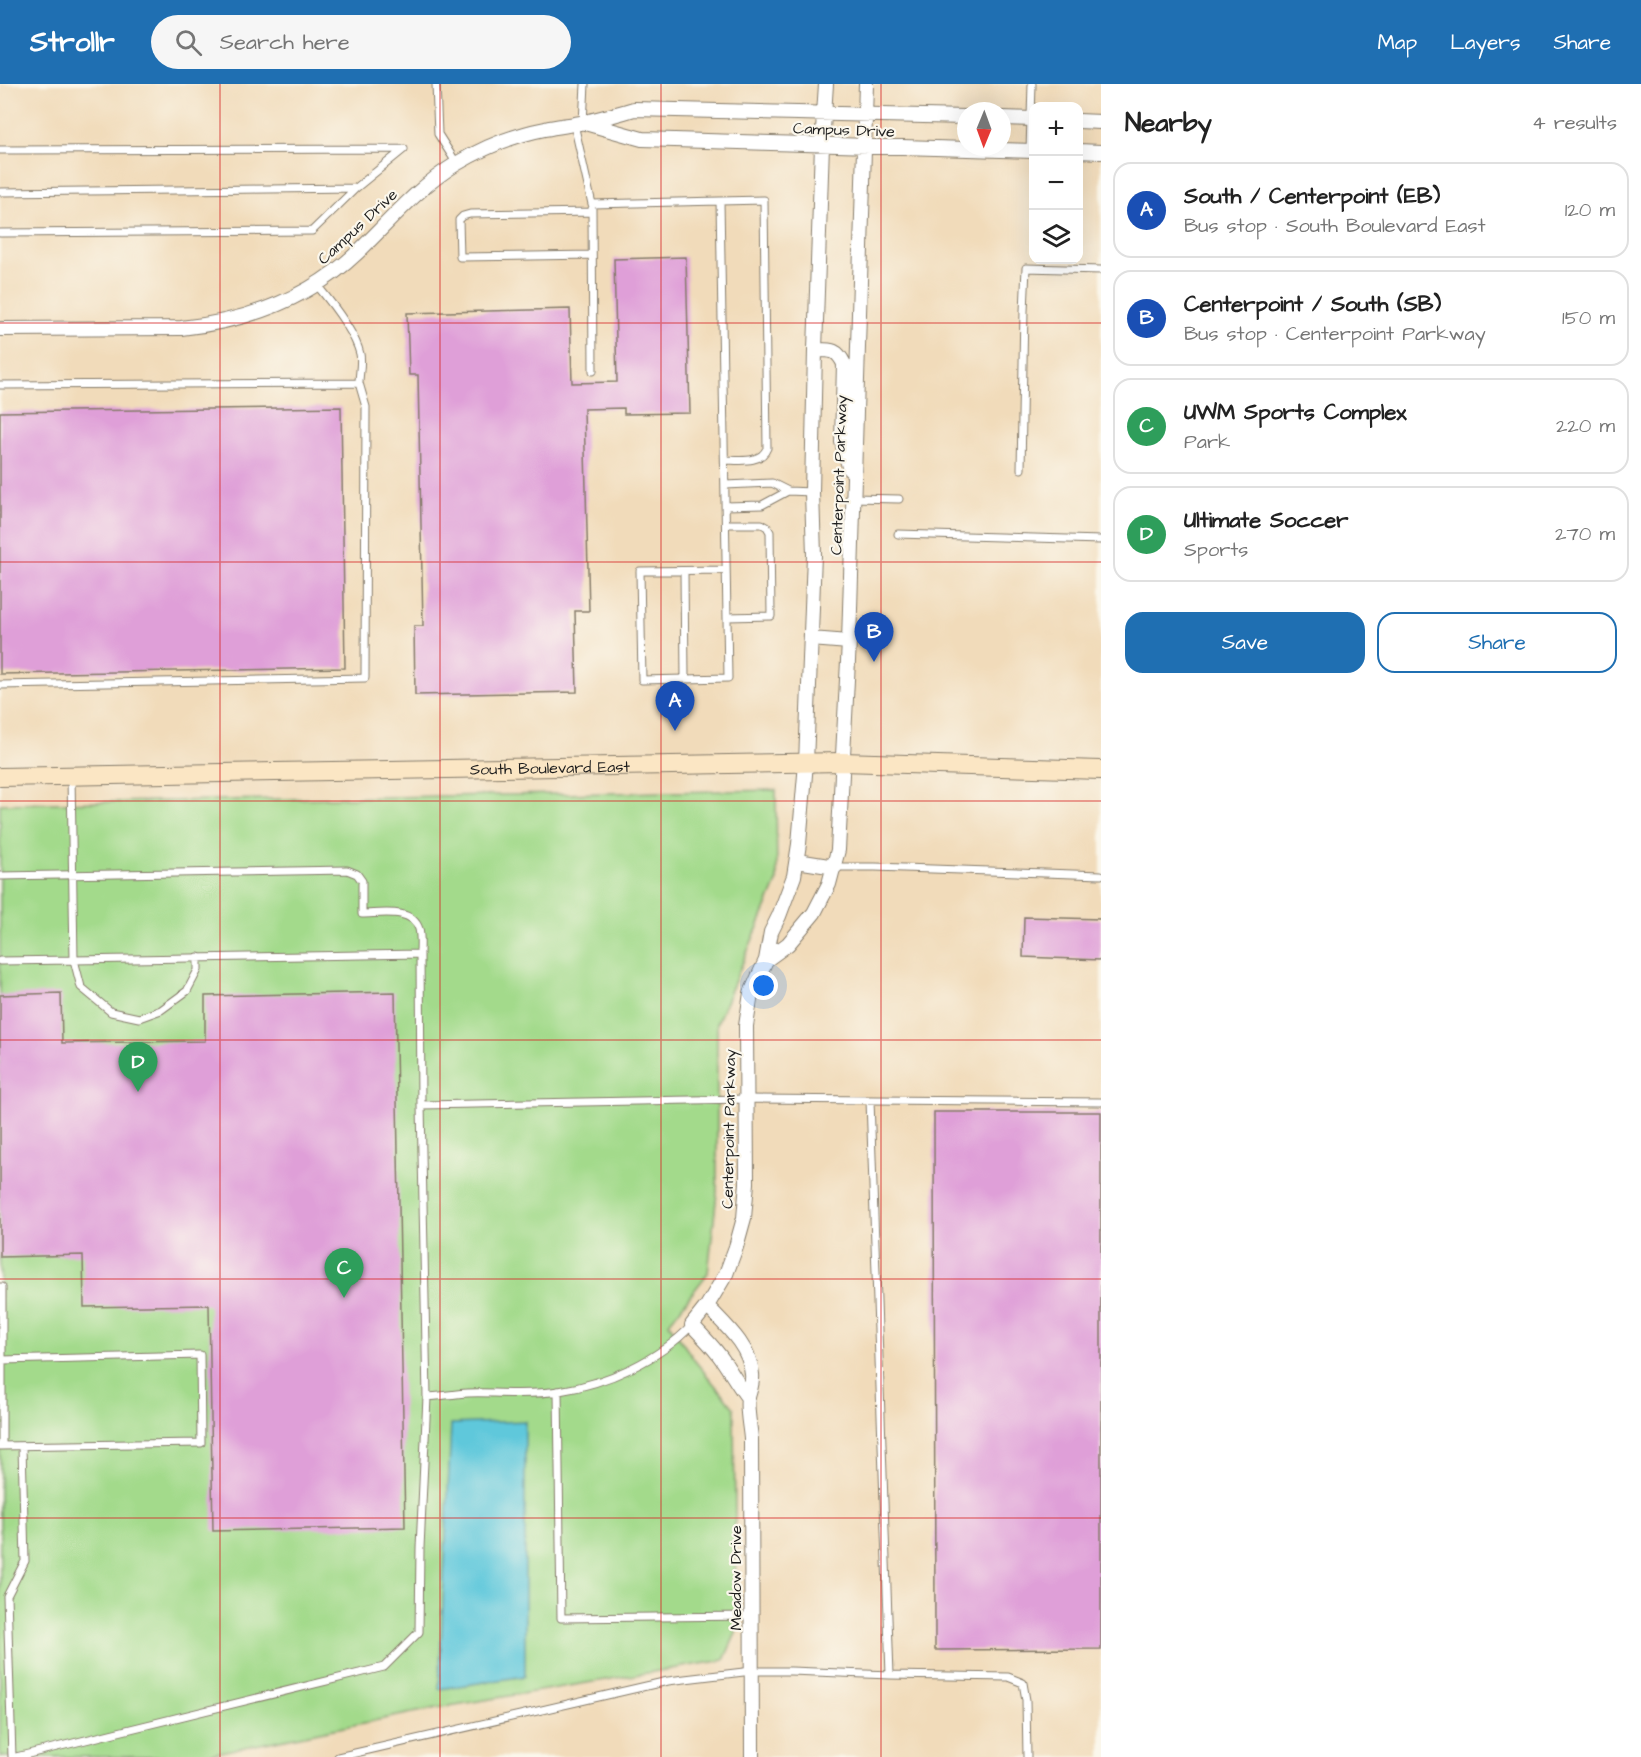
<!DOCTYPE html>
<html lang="en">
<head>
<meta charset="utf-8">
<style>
  :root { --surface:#fff; --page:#f6f6f6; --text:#222; --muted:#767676; --line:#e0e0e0; --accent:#1f6fb2 }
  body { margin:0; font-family:"Architects Daughter",sans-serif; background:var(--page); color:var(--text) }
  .controls { position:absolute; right:18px; top:18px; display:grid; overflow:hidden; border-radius:12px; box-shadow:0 6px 24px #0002 }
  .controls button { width:54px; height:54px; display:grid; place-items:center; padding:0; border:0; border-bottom:2px solid var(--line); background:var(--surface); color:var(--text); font:30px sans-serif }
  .compass { position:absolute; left:957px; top:18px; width:54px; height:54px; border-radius:50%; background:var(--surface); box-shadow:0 6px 24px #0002; rotate:181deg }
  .you { position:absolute; left:764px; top:902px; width:21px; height:21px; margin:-15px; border:4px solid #fff; border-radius:50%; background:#1a73e8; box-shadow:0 0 0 9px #1a73e833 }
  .badge { display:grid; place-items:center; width:39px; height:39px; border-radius:50%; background:var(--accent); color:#fff; font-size:20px; font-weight:700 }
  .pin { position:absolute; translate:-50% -50px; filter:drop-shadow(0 2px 3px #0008) }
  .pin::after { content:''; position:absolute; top:32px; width:21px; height:18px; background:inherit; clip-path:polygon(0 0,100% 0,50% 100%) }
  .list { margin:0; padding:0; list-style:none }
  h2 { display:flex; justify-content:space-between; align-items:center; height:78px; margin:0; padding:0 24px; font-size:26px }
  h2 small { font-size:20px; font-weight:400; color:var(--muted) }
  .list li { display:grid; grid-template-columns:39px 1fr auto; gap:18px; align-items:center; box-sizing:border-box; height:96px; margin:0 12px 12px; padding:0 12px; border:2px solid var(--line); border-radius:18px }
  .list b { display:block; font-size:22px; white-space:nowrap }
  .list p { margin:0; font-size:20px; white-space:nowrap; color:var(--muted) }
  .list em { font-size:20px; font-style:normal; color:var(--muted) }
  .actions { display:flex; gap:12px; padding:18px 24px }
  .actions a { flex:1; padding:14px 0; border:2px solid var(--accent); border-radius:18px; text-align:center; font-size:21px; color:var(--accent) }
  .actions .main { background:var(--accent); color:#fff }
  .icon { flex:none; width:33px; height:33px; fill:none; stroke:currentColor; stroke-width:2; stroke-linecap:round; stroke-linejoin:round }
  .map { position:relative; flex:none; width:1101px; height:1673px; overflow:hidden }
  header { display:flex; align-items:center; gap:36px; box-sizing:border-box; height:84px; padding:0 30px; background:var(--accent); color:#fff }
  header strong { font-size:28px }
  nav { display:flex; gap:33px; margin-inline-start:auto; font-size:21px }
  .search { width:420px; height:54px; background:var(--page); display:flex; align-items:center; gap:15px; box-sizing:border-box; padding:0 21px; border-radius:33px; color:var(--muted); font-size:22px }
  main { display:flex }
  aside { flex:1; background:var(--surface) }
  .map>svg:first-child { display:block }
  .green { fill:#a3da8b; stroke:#607b54; stroke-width:1.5 }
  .water { fill:#5fc8db; stroke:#3e727c; stroke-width:1.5 }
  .building { fill:#df9fd8 }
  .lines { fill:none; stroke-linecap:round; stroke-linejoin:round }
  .lane-casing { stroke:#867c6b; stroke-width:9 }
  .street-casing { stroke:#867c6b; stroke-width:16 }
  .secondary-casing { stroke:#867c6b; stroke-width:20 }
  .lane { stroke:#fff; stroke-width:7 }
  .street { stroke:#fff; stroke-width:14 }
  .secondary { stroke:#fbe6c4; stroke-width:18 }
  .grid { fill:none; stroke:#d62828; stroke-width:1.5; stroke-opacity:0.55 }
  .labels { text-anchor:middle; stroke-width:4.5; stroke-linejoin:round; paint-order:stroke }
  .street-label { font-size:16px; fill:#1c1c1c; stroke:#fbf7ec }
</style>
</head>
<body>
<header>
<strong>Strollr</strong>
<div class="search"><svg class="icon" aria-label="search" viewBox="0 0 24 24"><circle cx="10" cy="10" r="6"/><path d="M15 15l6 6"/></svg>Search here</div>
<nav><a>Map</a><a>Layers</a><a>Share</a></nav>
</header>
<main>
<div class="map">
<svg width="1101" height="1673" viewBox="0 0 1101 1673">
  <rect width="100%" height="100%" fill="#fbf7ec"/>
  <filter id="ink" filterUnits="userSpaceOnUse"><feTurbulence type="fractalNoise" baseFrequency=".0167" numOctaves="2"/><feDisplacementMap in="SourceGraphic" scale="12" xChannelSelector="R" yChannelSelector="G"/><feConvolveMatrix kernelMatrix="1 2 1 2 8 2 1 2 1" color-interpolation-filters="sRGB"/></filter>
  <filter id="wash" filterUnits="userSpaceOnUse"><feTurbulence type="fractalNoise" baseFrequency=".008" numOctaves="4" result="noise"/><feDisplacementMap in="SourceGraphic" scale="24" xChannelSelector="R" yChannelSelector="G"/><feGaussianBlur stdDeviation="1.35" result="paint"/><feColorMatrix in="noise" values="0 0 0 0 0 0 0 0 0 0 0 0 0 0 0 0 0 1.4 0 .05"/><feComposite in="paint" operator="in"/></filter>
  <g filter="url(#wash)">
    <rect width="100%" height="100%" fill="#f1dbba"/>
    <path class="green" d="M776,706L777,798L717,939V1109L708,1189L669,1239L695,1277L734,1324L736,1549L724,1576L437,1624L196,1673H0V720Z"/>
    <path class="water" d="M525,1337V1592L439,1605L451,1340Z"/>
    <g id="blocks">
      <path class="building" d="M686,173L690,329L624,330V324L584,325L589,527H575L577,608L415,611L414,542H423L418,291H409L407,229L570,225L572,299L617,298L614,175Z
        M341,323L345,584L0,590V328Z
        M1024,833L1101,835V876L1023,873Z
        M395,908L405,1443L213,1447L209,1221L84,1223L83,1171L0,1173V911L61,909L62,959L205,957V912Z
        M934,1028H1101V1565L935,1566Z"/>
    </g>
  </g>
  <g filter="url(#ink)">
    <use href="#blocks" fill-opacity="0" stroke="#867c6b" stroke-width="1.5"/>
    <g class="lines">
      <g class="lane-casing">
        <path id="lane" d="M436,0L438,50L457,80
          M583,39L585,0
          M574,40L592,120L720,117L728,594L642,596L640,487L726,486
          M0,66L404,65
          M1030,67L1032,0
          M0,108L356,104
          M720,117L764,116L767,364C761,380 739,376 725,376
          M592,125L593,287
          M592,128L470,130L463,132L459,136L460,173L592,171
          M0,149L312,147L356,104L404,65
          M0,301L359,299C359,290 362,278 360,270C355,248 331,218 316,200
          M1021,385L1024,227L1026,184L1101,186
          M725,401L772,399L788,407L812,408
          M853,414L899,415
          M726,422L762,421L788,407
          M726,440H762L767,443L770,448L771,532L727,533
          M898,450L1101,456
          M684,487L685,595
          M0,601L365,594L366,323L359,299
          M71,692L74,876L420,870
          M835,783H875L1101,791
          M0,792L347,786L357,790L362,797V830C380,830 412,823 419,845C421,853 420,862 420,870L421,1021L427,1313L420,1464L419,1548L384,1583L16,1673
          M0,877L74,876L81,903L111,928L139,934L161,926L187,907L198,886V873
          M421,1021L746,1015L1101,1018
          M0,1203H2V1362
          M558,1307L561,1534L752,1532
          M427,1313C440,1312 454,1310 468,1309C498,1308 529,1312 559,1307C606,1300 659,1276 692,1241
          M0,1362L201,1359L200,1271L2,1276
          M890,1591L1008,1593L1023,1599L1026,1616L1027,1673
          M12,1673L7,1512L25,1477L22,1362
          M338,1673L668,1597L752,1587H791L890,1591L870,1016"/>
      </g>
      <g class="street-casing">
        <path id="street" d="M1002,34L1034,35
          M1078,37L1101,38
          M585,39L642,55L1034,67
          M1078,67L1101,68
          M0,245L181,244C247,237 309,215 358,168C390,137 418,103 456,80C483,64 514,51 545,45C558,42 572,41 585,38C602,34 618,30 634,25L966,33
          M815,266C831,266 837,265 844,280L842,358L850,386
          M811,555L849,558
          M797,777L835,783
          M766,876L771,848L779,832L794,792L799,760L806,679L814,471L812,408L815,266L822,61L826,0
          M707,1222C725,1241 750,1262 752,1290C753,1299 750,1305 748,1313C746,1325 750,1342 751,1355L752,1673
          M748,1314C739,1302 732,1290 724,1278C715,1264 703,1253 692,1241L707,1222L726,1190L736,1163L744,1134L747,1099L746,942L751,909L766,876L788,860L814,829L829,800L838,766L849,558L866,0"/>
      </g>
      <g class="secondary-casing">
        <g id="secondary">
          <path id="s1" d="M0,693L843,678L1101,686"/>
        </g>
      </g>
      <use href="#lane" class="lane"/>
      <use href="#street" class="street"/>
      <use href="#secondary" class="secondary"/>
    </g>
  </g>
  <path class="grid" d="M220,0V1673M440,0V1673M661,0V1673M881,0V1673M0,239H1101M0,478H1101M0,717H1101M0,956H1101M0,1195H1101M0,1434H1101"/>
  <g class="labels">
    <g class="street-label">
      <text transform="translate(844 45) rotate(2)" y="6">Campus Drive</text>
      <text transform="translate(357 142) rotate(-43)" y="6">Campus Drive</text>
      <text transform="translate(838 391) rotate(-88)" y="6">Centerpoint Parkway</text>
      <text dy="6" stroke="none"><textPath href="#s1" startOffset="550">South Boulevard East</textPath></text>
      <text transform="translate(728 1045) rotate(-89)" y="6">Centerpoint Parkway</text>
      <text transform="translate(735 1494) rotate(-90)" y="6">Meadow Drive</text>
    </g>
  </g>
</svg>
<div class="controls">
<button>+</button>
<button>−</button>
<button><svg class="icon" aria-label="layers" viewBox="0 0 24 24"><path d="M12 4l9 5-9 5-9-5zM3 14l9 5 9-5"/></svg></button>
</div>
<svg class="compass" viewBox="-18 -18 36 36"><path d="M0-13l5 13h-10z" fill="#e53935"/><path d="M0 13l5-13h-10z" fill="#767676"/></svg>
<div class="you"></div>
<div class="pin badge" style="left:675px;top:647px;background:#1a4fb4">A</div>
<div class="pin badge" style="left:874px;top:578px;background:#1a4fb4">B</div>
<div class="pin badge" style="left:344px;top:1214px;background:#2e9e5b">C</div>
<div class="pin badge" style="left:138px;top:1008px;background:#2e9e5b">D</div>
</div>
<aside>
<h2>Nearby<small>4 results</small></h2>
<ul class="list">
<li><span class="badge" style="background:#1a4fb4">A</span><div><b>South / Centerpoint (EB)</b><p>Bus stop · South Boulevard East</p></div><em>120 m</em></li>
<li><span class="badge" style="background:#1a4fb4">B</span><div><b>Centerpoint / South (SB)</b><p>Bus stop · Centerpoint Parkway</p></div><em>150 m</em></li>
<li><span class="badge" style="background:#2e9e5b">C</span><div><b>UWM Sports Complex</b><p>Park</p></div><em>220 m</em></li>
<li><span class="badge" style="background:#2e9e5b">D</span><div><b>Ultimate Soccer</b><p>Sports</p></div><em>270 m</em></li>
</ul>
<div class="actions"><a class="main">Save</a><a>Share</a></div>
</aside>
</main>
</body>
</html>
